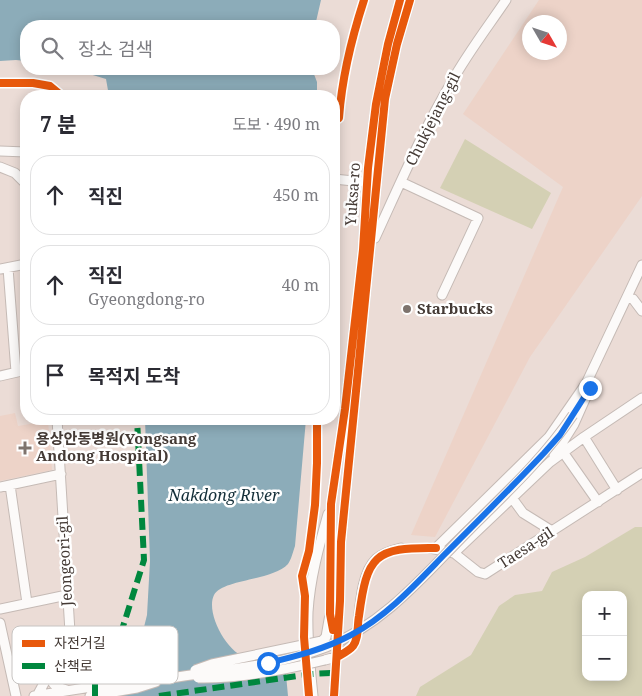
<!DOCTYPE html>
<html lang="ko">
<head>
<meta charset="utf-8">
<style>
  :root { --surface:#fff; --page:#f2f2f3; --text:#2b2b33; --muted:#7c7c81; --line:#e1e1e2 }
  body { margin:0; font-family:"Noto Serif","Noto Sans KR",serif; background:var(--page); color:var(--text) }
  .controls { position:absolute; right:15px; bottom:15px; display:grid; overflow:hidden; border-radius:10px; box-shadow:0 2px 12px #0003 }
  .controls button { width:45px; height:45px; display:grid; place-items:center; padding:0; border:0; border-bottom:1px solid var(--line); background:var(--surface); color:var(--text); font:25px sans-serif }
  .compass { position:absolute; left:522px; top:15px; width:45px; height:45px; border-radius:50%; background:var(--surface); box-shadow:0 2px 12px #0003; rotate:129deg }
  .stop { position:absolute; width:15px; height:15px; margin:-11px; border:4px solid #1a73e8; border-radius:50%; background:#fff }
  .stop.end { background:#1a73e8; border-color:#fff; box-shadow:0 1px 5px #0008 }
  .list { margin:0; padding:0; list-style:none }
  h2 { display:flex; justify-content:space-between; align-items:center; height:65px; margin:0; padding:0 20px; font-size:21px }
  h2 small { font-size:16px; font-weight:400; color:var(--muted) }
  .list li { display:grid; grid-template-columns:32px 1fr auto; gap:15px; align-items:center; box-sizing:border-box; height:80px; margin:0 10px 10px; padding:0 10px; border:1px solid var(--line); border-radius:20px }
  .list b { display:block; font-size:19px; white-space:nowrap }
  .list p { margin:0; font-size:16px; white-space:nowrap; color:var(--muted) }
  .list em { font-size:16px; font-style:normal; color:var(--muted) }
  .icon { flex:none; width:28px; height:28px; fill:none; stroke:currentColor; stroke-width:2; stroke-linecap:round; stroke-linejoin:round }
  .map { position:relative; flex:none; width:642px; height:696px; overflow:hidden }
  .search { position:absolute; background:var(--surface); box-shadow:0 2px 12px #0003; left:20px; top:20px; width:320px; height:55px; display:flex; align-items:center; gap:12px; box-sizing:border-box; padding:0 18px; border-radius:20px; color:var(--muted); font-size:19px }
  .panel { position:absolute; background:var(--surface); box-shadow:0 2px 12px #0003; left:20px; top:90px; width:320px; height:335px; border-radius:20px }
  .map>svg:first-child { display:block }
  .built { fill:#edd3c8; fill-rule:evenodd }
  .green { fill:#d4d0b4; fill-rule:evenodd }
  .water { fill:#8cacb9 }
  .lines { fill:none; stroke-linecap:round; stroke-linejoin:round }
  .minor-tunnel { stroke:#cabcb6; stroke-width:9; stroke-dasharray:9 4.5; stroke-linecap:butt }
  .minor-casing { stroke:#c5bab5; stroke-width:11 }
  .minor { stroke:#fcfaf9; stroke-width:9 }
  .minor-bridge-casing { stroke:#c5bab5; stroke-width:11; stroke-linecap:butt }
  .minor-bridge { stroke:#fcfaf9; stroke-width:9 }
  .quiet { stroke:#00873e; stroke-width:6; stroke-dasharray:12 6; stroke-linecap:butt }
  .cycleway-casing { stroke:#fff; stroke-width:11 }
  .cycleway { stroke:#e8590c; stroke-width:8 }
  .route { stroke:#1a73e8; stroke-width:6 }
  .poi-dot { fill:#7e736d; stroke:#fff; stroke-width:2 }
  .labels { text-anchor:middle; stroke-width:5; stroke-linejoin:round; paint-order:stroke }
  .street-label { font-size:15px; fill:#443a35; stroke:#fff }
  .poi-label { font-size:15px; font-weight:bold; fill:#443a35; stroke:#fff; text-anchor:start }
  .water-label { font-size:16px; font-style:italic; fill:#132e38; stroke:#fff }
  .key { fill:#fff; stroke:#c7c4c2; stroke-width:1 }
  .key-label { font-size:14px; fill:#443a35 }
</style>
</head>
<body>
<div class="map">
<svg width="642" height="696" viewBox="0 0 642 696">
  <rect width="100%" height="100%" fill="#ebdcd6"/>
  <path class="built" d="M539,0H642V196L530,357L435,537L411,535L563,187L463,114ZM530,22H560V52H530Z
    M15,413L18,426L48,421L52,470L0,481V416Z"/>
  <path class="green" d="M465,139L551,193L532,229L440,188Z
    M635,527H642V696H416L420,687L471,655L499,606L515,595L542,591L552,572L585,557ZM586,595H623V677H586Z"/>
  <path class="water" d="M0,0H321L315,26H26V61L16,60L0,61Z
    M73,69H312L317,82V96H109L106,79Z
    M145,419H306L295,546C293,552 291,560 288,564C272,581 223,579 214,595C205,613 228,655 248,658C257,660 269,658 279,658L285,664L288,696H121V671L144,627L147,615L150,561Z"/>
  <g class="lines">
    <path class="minor-tunnel" d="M401,548H430"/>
    <g class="minor-casing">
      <path id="minor" d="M0,151L26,152
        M0,167L15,173L26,184
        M334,179L373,183
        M401,182L478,218L442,295
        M375,238C399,186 422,132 451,83C467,54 487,28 506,0
        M8,268L16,372
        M0,269L26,264
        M627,297L633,299L642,311
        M0,376L26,370
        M583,390L642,265
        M584,437L617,490
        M563,452L598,502
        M554,456L574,424L590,388
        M10,485L27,603
        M0,487L61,474
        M512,498L523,513L552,531
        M430,548L454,553L478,572L485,574L642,473
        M436,548L549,437L585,385
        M454,553L550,462L584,437L642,398
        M0,609L67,595
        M0,623L16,696
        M334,640L330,614L331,504L345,409L363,250L368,168L376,104L388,44L400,0
        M325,660C338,657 350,652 356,639C360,617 359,575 376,559C383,553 392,550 401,548
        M52,671C50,685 55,687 67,690
        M34,696L136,680L171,678
        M37,696L67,641L70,632L57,419
        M90,696L137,688L156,682
        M313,696C310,668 307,640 308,612C310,579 319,546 328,514
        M334,696L340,601L341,542L385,99L397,44L410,0"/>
    </g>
    <use href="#minor" class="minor"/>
    <g class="minor-bridge-casing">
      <path id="minor-bridge" d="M195,670L212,664L322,641L326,637L330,614
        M171,678C222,670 277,666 326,647C385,624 426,573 469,530C505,494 544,458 573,415
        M198,678C239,679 285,670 325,660"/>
    </g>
    <use href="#minor-bridge" class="minor-bridge"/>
    <path class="quiet" d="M95,696V670L114,655L144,560L137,419
      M159,696L311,674L331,673"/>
    <g class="cycleway-casing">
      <path id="cycleway" d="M0,83H33L50,86L62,96
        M334,121L339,118C342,76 351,40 364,0
        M333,630L330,614L331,504L345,409L363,250L368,168L376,104L388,44L400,0
        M337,657C342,654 349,651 353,646C359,638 357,626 359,616C367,556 374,547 436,548
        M309,696L304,637L305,596L302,576L309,551L315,505L317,463V419
        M334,696L340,601L341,542L385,99L397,44L410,0"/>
    </g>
    <use href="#cycleway" class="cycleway"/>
  </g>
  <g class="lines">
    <path class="route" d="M268,663C297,656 325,649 351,635C387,616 415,585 443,556C477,522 511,488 544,453L560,435L590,388"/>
  </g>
  <g class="poi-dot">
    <circle cx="407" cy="309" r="5"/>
    <path d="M22.5 440.5h5v5h5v5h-5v5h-5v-5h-5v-5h5z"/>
  </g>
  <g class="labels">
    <g class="street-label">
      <text transform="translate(433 119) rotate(-63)" y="5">Chukjejang-gil</text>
      <text transform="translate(353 194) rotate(-86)" y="5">Yuksa-ro</text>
      <text transform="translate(526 548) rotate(-33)" y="5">Taesa-gil</text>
      <text transform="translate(65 561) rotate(-93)" y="5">Jeongeori-gil</text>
    </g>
    <g class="poi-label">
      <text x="417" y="314">Starbucks</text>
      <text x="36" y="444">용상안동병원(Yongsang<tspan x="36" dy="17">Andong Hospital)</tspan></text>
    </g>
    <g class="water-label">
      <text x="224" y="501">Nakdong River</text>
    </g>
  </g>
  <rect x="12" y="626" width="166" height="58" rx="8" class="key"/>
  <rect x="22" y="640" width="23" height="7" fill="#e8590c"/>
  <rect x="22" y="663" width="23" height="6" fill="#00873e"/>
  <g class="key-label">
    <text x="54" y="648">자전거길</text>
    <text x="54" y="671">산책로</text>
  </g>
</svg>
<div class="controls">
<button>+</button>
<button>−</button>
</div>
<svg class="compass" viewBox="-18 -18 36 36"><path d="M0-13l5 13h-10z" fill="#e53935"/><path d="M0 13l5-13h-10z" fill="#7c7c81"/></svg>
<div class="stop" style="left:268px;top:663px"></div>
<div class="stop end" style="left:590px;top:388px"></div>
<div class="search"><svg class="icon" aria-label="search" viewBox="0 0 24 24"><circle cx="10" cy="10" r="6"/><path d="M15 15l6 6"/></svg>장소 검색</div>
<section class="panel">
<h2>7 분<small>도보 · 490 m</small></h2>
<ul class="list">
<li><svg class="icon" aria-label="ahead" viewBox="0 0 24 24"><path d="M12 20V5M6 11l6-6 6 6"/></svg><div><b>직진</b></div><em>450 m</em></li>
<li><svg class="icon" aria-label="ahead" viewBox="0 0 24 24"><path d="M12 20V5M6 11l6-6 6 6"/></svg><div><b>직진</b><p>Gyeongdong-ro</p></div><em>40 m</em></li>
<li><svg class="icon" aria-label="arrive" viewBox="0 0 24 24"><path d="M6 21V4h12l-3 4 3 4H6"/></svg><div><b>목적지 도착</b></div></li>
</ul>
</section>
</div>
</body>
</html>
